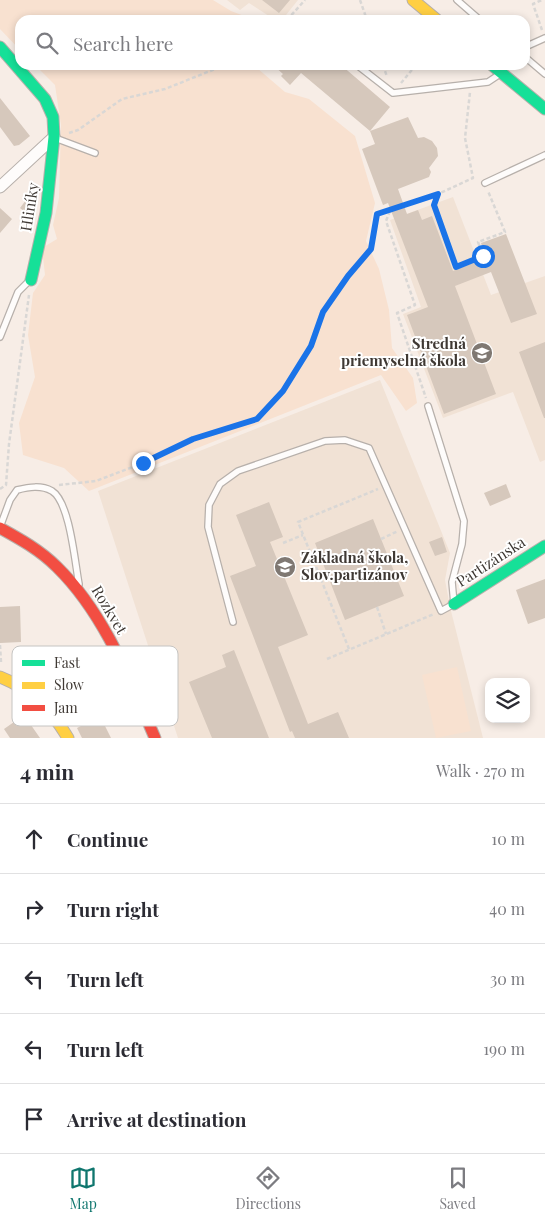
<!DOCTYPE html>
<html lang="en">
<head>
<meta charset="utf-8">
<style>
  :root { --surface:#fff; --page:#f7f7f7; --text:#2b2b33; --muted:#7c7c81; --line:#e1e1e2; --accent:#0f766e }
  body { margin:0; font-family:"Playfair Display",serif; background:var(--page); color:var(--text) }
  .controls { position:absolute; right:15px; bottom:15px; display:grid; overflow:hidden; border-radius:10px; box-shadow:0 2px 8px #0003 }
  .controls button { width:45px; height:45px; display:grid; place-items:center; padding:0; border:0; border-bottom:1px solid var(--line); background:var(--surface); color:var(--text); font:25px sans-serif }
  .stop { position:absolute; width:15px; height:15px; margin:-11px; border:4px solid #1a73e8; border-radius:50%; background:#fff }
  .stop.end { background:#1a73e8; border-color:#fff; box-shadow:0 1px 5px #0008 }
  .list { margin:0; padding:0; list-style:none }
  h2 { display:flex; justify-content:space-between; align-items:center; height:65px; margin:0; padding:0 20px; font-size:21px }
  h2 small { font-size:16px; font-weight:400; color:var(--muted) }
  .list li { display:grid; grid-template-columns:32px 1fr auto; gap:15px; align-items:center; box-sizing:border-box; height:70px; padding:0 20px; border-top:1px solid var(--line) }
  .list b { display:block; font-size:19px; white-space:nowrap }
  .list em { font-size:16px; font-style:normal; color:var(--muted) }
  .icon { flex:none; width:28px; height:28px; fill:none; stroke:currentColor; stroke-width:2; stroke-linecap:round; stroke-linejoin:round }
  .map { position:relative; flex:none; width:545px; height:738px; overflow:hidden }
  .search { position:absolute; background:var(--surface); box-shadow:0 2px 8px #0003; left:15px; right:15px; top:15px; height:55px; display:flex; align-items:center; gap:12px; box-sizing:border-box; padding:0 18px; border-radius:15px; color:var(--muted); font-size:19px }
  .sheet { height:415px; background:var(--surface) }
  nav { display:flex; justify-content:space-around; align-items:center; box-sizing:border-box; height:70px; border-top:1px solid var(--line); background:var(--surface); font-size:14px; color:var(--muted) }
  nav a { display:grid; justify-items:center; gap:2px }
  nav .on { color:var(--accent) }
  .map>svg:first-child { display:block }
  .built { fill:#f1e2d5 }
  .green { fill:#f8e1d0 }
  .building { fill:#d6c8bc }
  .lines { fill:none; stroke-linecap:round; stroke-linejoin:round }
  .lane-casing { stroke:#b7b0ab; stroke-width:8 }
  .street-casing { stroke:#b7b0ab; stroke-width:13 }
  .fast-casing { stroke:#b7b0ab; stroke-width:13 }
  .slow-casing { stroke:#b7b0ab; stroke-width:13 }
  .jam-casing { stroke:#b7b0ab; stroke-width:13 }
  .path { stroke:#d9d7d5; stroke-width:2.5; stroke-dasharray:4 2.5; stroke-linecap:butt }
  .lane { stroke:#fefcfb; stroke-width:5.5 }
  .street { stroke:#fefcfb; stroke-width:11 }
  .fast { stroke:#16e098; stroke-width:11 }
  .slow { stroke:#ffcf43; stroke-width:11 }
  .jam { stroke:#f24e42; stroke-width:11 }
  .route { stroke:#1a73e8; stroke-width:6 }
  .labels { text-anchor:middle; stroke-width:4; stroke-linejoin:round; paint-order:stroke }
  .street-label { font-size:15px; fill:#3f3934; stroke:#fff }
  .poi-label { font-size:15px; font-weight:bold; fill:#3f3934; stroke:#fff; text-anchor:end }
  .key { fill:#fff; stroke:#c5c4c2; stroke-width:1 }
  .key-label { font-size:14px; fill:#3f3934 }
</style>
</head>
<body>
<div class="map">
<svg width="545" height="738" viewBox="0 0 545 738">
  <rect width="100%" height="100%" fill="#f7ede6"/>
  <path class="built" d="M227,0H298L282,20H275L249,3L240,10Z
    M453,197L491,295L545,276V460L540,462L513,392L443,418L403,314L421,307L390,220Z
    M380,380L450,553L445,580L450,607L483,738H178L98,491Z"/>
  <path class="green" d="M0,0H213L231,11L255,20H20V50L0,29Z
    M35,65H258L257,68L285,92L309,99L355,136L375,203L366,241L379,269L389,310L392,348L413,378L417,403L406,411L381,375L89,491L64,468L23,455L19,423L35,377L28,335L33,293L45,275L42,248L57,239L53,225L59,198L61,125L55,85Z
    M457,667L471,731L436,738L422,675Z"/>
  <path class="building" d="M262,0H290L279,13Z
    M273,65H341L390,107L370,131L408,117L418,138L424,137L432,141L437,148L438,156L429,168L431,172L429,177L398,189L407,214L418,210L422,220L432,216L453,271L486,258L481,243L506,234L537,314L511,323L491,272L455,286L496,394L444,414L407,315L428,307L388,203L383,205L362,149L375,144L370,131L301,73L290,85L281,76L283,74Z
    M0,98L30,136L19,145L14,146L0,127Z
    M26,200L36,209L31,217L20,208Z
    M0,208L12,219L0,233Z
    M545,342V418H544L519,352Z
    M506,484L511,497L490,506L484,493Z
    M269,502L283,537L270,542L308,635L278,647L308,724L338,712L349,738H295L292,731L290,732L230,576L256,566L236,515Z
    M373,519L404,596L345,620L315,543Z
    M442,537L447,552L435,556L429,542Z
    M545,579V618L528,624L516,590Z
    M20,606L21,642L0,643V607Z
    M234,650L269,738H212L189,682L226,667L222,655Z
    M24,715L40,738H10L4,729Z
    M100,716L111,738H82L77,728Z"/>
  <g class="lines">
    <g class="lane-casing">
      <path id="lane" d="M457,0L480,20
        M525,47L545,38
        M525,57L545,74
        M357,65L393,93L488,82L500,74
        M55,138L95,153
        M485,183L545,155
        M0,337L18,292L30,280
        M0,527L10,500L17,490C29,487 41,485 52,491C70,502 75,564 79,584
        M233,622L208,527L209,505L220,484L238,471L325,441L345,440L369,448L441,611L454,604L452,582L462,544L464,521L428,406"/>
    </g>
    <g class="street-casing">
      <path id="street" d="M0,187L54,137"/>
    </g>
    <g class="fast-casing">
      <path id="fast" d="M0,47L45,99L53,117L54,137L46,213L31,280
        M492,65L545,109
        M454,604L545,546"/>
    </g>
    <g class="slow-casing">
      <path id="slow" d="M413,0L437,20
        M0,677C31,689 51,709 68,738"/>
    </g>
    <g class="jam-casing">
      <path id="jam" d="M0,528C20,539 40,550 57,567C104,613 129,678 155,738"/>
    </g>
    <path class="path" d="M360,0L367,20
      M287,20L305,0
      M542,30L533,4L542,0
      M383,65L387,77
      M401,83L416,65
      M69,133L78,130L122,99L165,89L225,65
      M438,194L434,205L457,267L483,256L478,242L505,232L488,191
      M390,211L386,221L415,305L397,313L426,398
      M59,485L96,481L143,463L193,439L257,419L283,391L311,346L323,312L348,277L371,249L377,214L438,194L473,178L465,138L470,92
      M0,489L6,485L9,444L29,295
      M381,539L398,531
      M283,543L303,535
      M377,607L386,634
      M0,645L1,662
      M349,649L298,522L378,489
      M327,659L434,614"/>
    <use href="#lane" class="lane"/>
    <use href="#street" class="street"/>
    <use href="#fast" class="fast"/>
    <use href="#slow" class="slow"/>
    <use href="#jam" class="jam"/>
  </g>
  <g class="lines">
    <path class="route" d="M143,463L193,439L257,419L283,391L311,346L323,312L348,276L371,249L377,214L438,194L434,205L456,267L483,256"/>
  </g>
  <defs>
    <g id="school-disc" transform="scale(1.125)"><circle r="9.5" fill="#7f7872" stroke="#fff"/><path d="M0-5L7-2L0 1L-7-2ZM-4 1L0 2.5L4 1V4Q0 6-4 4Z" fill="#fff"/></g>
  </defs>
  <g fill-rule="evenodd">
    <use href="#school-disc" x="482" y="353"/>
    <use href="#school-disc" x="285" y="567"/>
  </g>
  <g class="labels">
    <g class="street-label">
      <text transform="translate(30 207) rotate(-81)" y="5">Hliníky</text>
      <text transform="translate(491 562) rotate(-33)" y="5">Partizánska</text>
      <text transform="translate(109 610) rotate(59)" y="5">Rozkvet</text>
    </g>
    <g class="poi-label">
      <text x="466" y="349">Stredná<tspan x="466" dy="17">priemyselná škola</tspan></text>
      <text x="301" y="563" text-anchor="start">Základná škola,<tspan x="301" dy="17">Slov.partizánov</tspan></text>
    </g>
  </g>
  <rect x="12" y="646" width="166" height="80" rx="8" class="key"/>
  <rect x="22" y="660" width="23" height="6" fill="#16e098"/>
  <rect x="22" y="682" width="23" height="7" fill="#ffcf43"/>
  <rect x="22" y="705" width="23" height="6" fill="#f24e42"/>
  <g class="key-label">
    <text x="54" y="668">Fast</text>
    <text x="54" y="690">Slow</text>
    <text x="54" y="713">Jam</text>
  </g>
</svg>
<div class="controls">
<button><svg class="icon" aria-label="layers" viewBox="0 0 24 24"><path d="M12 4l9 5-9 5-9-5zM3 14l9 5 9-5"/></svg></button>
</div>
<div class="stop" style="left:483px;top:256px"></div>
<div class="stop end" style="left:143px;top:463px"></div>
<div class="search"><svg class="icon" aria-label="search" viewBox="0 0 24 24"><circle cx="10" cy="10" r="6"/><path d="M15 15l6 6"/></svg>Search here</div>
</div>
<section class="sheet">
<h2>4 min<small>Walk · 270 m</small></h2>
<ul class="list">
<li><svg class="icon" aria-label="ahead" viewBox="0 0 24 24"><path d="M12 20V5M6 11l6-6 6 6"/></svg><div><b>Continue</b></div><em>10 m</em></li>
<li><svg class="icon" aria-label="right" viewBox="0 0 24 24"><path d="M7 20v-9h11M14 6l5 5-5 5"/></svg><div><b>Turn right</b></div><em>40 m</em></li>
<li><svg class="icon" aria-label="left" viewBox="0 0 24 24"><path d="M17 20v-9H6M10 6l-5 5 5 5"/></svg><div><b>Turn left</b></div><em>30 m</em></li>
<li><svg class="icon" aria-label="left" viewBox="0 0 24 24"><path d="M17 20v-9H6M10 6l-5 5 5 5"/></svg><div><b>Turn left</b></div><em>190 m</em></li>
<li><svg class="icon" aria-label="arrive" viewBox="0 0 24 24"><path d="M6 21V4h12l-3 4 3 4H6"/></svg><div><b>Arrive at destination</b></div></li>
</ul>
</section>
<nav>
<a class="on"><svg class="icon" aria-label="map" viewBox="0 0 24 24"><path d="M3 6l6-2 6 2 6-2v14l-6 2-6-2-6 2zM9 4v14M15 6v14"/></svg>Map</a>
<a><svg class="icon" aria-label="directions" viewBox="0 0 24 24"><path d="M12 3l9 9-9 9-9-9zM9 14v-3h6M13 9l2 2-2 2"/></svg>Directions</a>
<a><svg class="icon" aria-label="saved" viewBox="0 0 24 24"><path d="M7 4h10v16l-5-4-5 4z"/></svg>Saved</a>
</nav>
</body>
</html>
